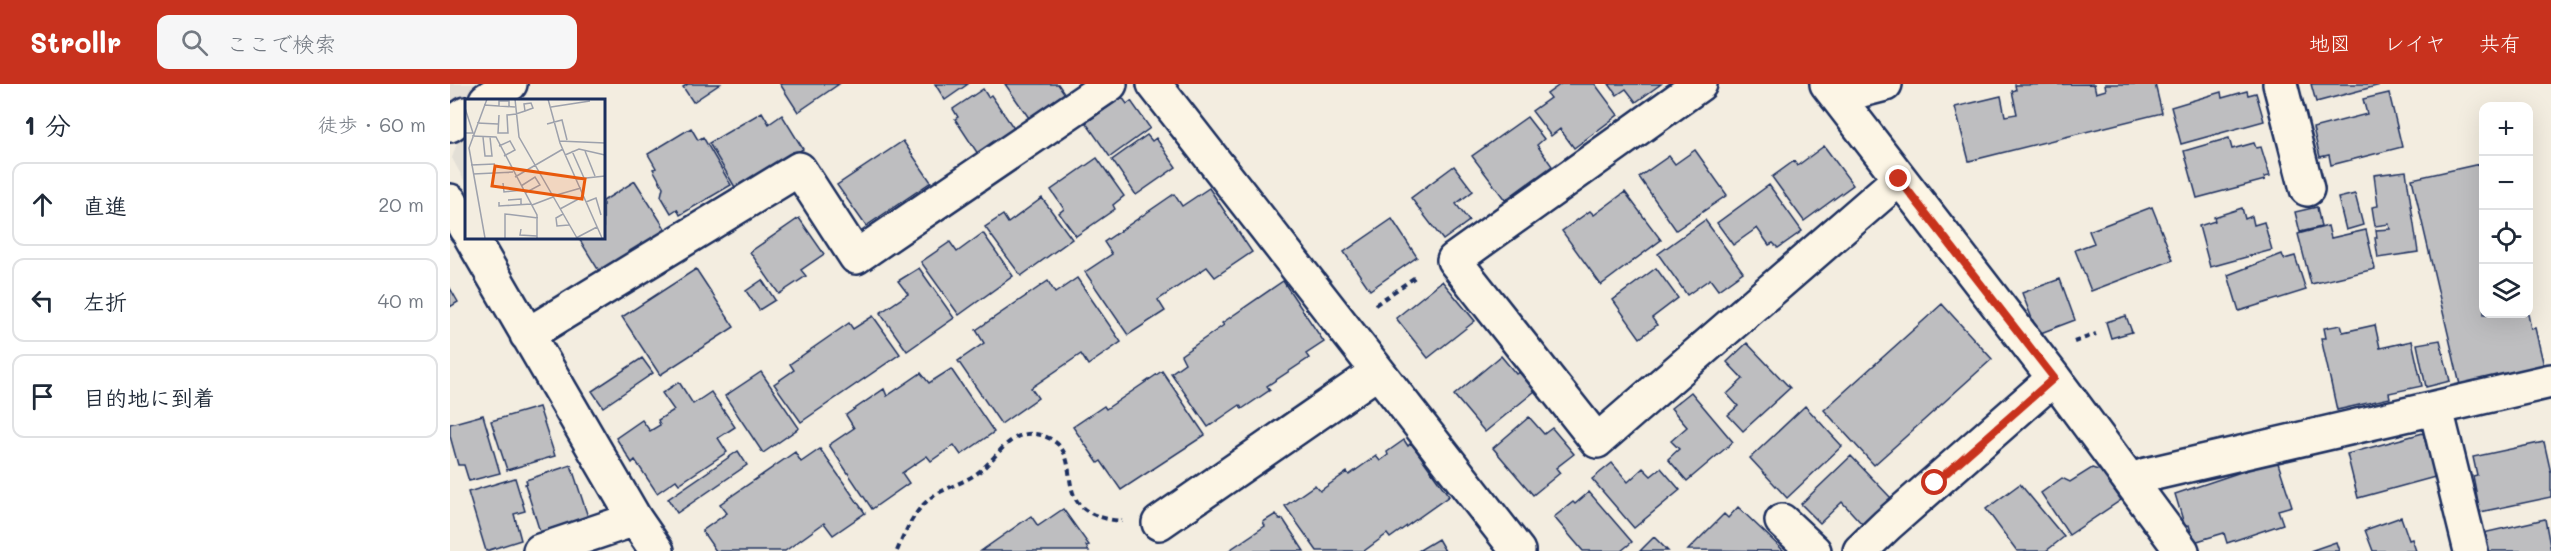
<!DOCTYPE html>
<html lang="ja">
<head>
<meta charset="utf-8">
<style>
  :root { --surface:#fff; --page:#f6f6f7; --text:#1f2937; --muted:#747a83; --line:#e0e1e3; --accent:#c8321e }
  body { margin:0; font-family:Mali,"Klee One",sans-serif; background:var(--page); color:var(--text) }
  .controls { position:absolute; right:18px; top:18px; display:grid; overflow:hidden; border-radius:12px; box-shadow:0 6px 24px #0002 }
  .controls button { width:54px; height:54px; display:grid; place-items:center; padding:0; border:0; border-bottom:2px solid var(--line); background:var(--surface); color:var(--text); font:30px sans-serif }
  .stop { position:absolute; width:18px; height:18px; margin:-14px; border:4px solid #c8321e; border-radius:50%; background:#fff }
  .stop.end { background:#c8321e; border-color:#fff; box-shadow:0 2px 6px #0008 }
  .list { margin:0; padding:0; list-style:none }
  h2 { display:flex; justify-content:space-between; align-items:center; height:78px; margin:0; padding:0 24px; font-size:26px }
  h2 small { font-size:20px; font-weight:400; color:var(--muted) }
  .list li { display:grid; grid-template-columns:39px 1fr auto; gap:18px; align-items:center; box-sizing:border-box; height:84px; margin:0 12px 12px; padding:0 12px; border:2px solid var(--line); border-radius:12px }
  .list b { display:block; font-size:22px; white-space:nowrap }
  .list em { font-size:20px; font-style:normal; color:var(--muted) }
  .icon { flex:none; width:33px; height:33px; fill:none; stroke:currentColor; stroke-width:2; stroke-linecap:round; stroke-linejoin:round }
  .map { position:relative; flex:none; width:2101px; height:467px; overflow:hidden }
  header { display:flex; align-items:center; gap:36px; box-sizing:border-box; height:84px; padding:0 30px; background:var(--accent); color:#fff }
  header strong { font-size:28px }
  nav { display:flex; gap:33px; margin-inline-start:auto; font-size:21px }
  .search { width:420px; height:54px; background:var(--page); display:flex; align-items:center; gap:15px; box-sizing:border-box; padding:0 21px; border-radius:12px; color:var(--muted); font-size:22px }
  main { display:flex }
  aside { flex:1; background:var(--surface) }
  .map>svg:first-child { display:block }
  .built { fill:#e3dfd6 }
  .building { fill:#bebec0; stroke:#1b2f5e; stroke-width:1.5 }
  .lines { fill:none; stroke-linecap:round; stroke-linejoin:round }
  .minor-casing { stroke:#1b2f5e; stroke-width:38 }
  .path { stroke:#1b2f5e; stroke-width:4; stroke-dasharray:6 4.5; stroke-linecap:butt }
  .minor { stroke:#fcf5e5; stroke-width:33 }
  .route { stroke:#c8321e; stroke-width:8 }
  .inset-road { fill:none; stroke:#9da1ac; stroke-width:1.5 }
  .view { fill:#e8590c; fill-opacity:0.15; stroke:#e8590c; stroke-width:3 }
  .inset-edge { fill:none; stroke:#1b2f5e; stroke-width:3 }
</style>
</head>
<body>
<header>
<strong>Strollr</strong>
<div class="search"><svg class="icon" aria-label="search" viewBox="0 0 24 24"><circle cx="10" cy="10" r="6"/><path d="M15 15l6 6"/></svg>ここで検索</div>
<nav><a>地図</a><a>レイヤ</a><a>共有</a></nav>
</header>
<main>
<aside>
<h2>1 分<small>徒歩 · 60 m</small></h2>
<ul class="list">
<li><svg class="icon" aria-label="ahead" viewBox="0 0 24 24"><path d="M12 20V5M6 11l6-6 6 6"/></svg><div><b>直進</b></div><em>20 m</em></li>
<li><svg class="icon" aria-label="left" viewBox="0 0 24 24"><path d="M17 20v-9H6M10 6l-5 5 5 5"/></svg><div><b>左折</b></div><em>40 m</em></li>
<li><svg class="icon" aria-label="arrive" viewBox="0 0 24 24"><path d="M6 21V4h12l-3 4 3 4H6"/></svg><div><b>目的地に到着</b></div></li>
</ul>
</aside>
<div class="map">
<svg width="2101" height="467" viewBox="0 0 2101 467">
  <rect width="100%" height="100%" fill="#f3ede0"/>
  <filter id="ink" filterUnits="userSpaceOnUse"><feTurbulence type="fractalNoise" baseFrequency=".0167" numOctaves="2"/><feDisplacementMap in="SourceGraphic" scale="12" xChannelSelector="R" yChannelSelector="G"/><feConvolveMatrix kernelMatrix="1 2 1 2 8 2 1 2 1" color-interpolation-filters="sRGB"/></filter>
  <g filter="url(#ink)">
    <path class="built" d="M0,0H33L0,22Z
      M16,46V100L2,74L10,49Z"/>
    <path class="building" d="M238,0H270L243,18L233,3Z
      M330,0H389L348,28Z
      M485,0H518L495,16Z
      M555,0H608L615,10L579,34Z
      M1111,0H1145L1168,31L1124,64L1110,45L1101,52L1082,27L1100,14L1097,10Z
      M1159,0H1211L1186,18L1176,5L1167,11Z
      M1644,0L1646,9L1656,6L1655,0H1705L1712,29L1519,77L1505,23L1551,12L1555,32L1567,30L1562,7L1566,6L1565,1Z
      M1861,0H1934L1866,18Z
      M533,5L538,13L541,11L565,46L528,70L505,35L508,33L503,25Z
      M1797,7L1798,11L1806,9L1814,37L1731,60L1721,23L1771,8L1772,14Z
      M1939,9L1952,63L1881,81L1879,71L1870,73L1863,44L1917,30L1913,15Z
      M672,13L677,20L681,17L700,44L660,73L636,39Z
      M312,28L319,40L332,31L353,65L286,105L259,59Z
      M1077,33L1094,55L1087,61L1102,82L1055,116L1022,72Z
      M241,44L248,56L253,53L281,101L230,131L227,125L221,129L211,112L213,103L203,85L206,84L198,70Z
      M697,51L702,57L706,54L726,83L686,111L662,76Z
      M1779,54L1782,65L1804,59L1806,64L1811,63L1820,92L1814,93L1815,96L1747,114L1734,67Z
      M453,57L481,98L416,142L387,101Z
      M1374,62L1403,101L1354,137L1322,93L1344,77L1347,82Z
      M1245,66L1277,111L1226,146L1189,93L1219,72L1225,80Z
      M647,74L674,112L663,121L665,125L626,152L609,129L614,125L601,106Z
      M2034,79V230H2078L2081,245L2085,244L2094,282L2010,301L1962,95Z
      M1004,82L1023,107L1006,120L1019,137L993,156L961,114Z
      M1956,87L1968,168L1928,174L1925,154H1927L1926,146L1940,145L1939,140L1925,142L1922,123L1928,122L1924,91Z
      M185,97L216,146L149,187L128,153H153V117Z
      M1319,101L1352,147L1328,164L1323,159L1319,161L1307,144L1283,161L1267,139Z
      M759,104L802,168L765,193L757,183L708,216L715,227L678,251L635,188L662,170L654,158L724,110L732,122Z
      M1175,108L1211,156L1151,201L1112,147L1140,127L1144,131Z
      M1905,110L1913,141L1896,146L1888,114Z
      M592,114L622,155L571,192L535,143L553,131L558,139Z
      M1702,123L1723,176L1641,207L1625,166L1644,159L1639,147Z
      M1867,123L1871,143L1850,148L1845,128Z
      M1792,124L1795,135L1802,132L1804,141L1814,138L1822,166L1760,183L1749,142L1765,137L1764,133Z
      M349,134L374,170L351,186L356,192L329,210L300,168Z
      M942,135L967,173L920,206L894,168Z
      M1255,136L1293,188L1268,206L1260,195L1237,211L1208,170Z
      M1878,142L1881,154L1916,146L1925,185L1861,200L1848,150Z
      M533,149L563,192L509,231L471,178L500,158L507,168Z
      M1832,170L1834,175L1845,172L1856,206L1789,227L1778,191Z
      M469,184L504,234L457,267L430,229L458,210L448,197Z
      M1206,184L1228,214L1202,234L1207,241L1190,254L1163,216Z
      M246,185L284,243L210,291L172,233Z
      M627,194L671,258L638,281L631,270L581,304L588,314L551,340L508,277L534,259L526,246L598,197L605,209Z
      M1610,195L1625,236L1588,250L1572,209Z
      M312,196L325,216L309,226L296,207Z
      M833,197L874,258L856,270L859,274L817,302L820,306L792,325L790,321L758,343L721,289L735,279L731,271L774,241L772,239Z
      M992,197L1025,237L978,274L946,234Z
      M0,204L8,218L0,223Z
      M1492,220L1542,275L1424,381L1374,326Z
      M423,232L450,270L351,338L324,300L344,286L340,280L399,239L403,245Z
      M1676,232L1682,248L1661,254L1656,238Z
      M1891,241L1893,248L1925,241L1930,264L1962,257L1972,302L1939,309L1940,314L1887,326L1871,254H1876L1874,244Z
      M1990,256L2000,297L1976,303L1967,260Z
      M1297,259L1340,304L1293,347L1278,331L1288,322L1277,310L1293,295L1277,278Z
      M1051,272L1066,290L1069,288L1085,307L1035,348L1004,311Z
      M192,274L203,289L153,323L142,307Z
      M501,285L544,348L511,371L504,361L481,377L477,372L452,389L459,399L422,425L379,361L404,344L396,331L434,305L437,312L471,289L479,299Z
      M712,287L755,351L671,406L651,377L648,379L623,343L654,322L656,325Z
      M311,288L349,344L313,369L275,312Z
      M229,298L243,320L261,308L285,343L268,354L277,368L229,400L226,396L207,409L185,376L182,379L166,354L192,336L200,347L210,341L208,336L224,326L212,309Z
      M1241,308L1283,358L1237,397L1218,375L1229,365L1221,357L1237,343L1221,324Z
      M1355,322L1392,362L1337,414L1300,374Z
      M89,323L105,372L57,386L41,337Z
      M33,331L50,389L19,397L14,381H8L0,352V340Z
      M1079,333L1094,350L1102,344L1124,370L1106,384L1110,389L1083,411L1043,364Z
      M1973,349L1985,393L1908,414L1897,370Z
      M954,356L958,362L961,359L999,412L940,454L937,450L914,467H867L835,422L865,401L870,407L897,388L899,391L926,372L930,377L938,371L937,368Z
      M2094,358L2101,389V413L2030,428L2023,392L2027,391L2023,373Z
      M370,365L415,429L383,451L374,439L335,467H266L252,447L277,429L270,420L345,368L351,378Z
      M288,367L297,381L227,429L218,415Z
      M1401,372L1441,414L1413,441L1392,418L1370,439L1351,420Z
      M1827,376L1842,422L1828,426L1833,440L1777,459L1774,449L1744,458L1739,441L1735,443L1725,410Z
      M1162,379L1178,398L1193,384L1201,392L1211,384L1230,406L1184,444L1142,395Z
      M121,381L138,433L90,448L75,400L77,399L76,396Z
      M1642,384L1648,386L1650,385L1671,416L1619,451L1591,409L1612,394L1620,398Z
      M65,394L75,427L64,430L71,456L36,467L18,408Z
      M1570,400L1614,453L1596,467H1567L1536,425Z
      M1139,408L1182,458L1171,467H1133L1104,433L1123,418L1125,420Z
      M1288,423L1334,467L1238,466L1274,430L1278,434Z
      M613,425L639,461L636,462L639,467H531L581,432L588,442Z
      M826,430L830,436L833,435L854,467H778L815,442L813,438Z
      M1951,433L1959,456L1962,455L1966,467H1923L1915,446Z
      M2095,435L2101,467H2037L2033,449Z
      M1204,453L1218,467H1190Z
      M988,455L995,467H968Z
      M1886,458L1889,467H1860Z"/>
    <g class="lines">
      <g class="minor-casing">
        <path id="minor" d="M704,0L1068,467
          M1250,0L1004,176L1147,357L1449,95
          M1377,0L1604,294L1732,467
          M1830,0L1857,105
          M36,16L60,0
          M1391,18L1408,7L1435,0
          M0,41L16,30
          M0,117L16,145
          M21,153L185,435L207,467
          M77,251L349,85L406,173L660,0
          M1986,325L2021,467
          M1681,397L1696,391L2101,297
          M1332,437L1364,467
          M709,439L927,288
          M90,467L185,435
          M1410,467L1437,441L1604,294"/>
      </g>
      <path class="path" d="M925,221L968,191
        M1624,258L1646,250
        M447,467C456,446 465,424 485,411C498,403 513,399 526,390C541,380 551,361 567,353C574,349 586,349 594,352C630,365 611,400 630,421C639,432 659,436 672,437"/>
      <use href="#minor" class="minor"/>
    </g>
  </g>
  <g class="lines" filter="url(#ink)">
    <path class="route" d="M1449,95L1604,294L1485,399"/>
  </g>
  <g transform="translate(15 15)">
    <rect width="140" height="140" fill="#f3ede0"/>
    <path class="inset-road" d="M50,0L54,38L112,139M83,0L95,44L137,139M19,6L50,8M34,7V2H44V7M86,8L125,2M0,9L8,34H0M34,16L33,34H43L42,16L51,15L60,12L68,9L66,4L59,5L60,12M12,24L33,25M82,25L97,21L102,41M7,37L31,38L72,116V139M18,38L20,57H27L25,38M94,42L140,44M34,47L45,42L50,51L39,57M107,52L119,79M120,52L130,77M100,56L114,50L140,56M6,66L30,65M8,75L48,73M50,78L98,50M112,80L140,77M38,84L39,93L58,91M56,87L70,78L75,86L60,94M88,97L116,89M43,101L56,100V106M34,103V107L66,105M121,103L131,99L136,116M67,106L88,98M95,110L119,97M98,115L91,119L92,127L104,126M56,130L55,136L72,137M20,139L4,49L22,0M40,139V115L73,119M111,139L132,128"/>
    <path class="view" d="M30,67L120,80L117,100L27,87Z"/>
    <rect width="140" height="140" class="inset-edge"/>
  </g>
</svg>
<div class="controls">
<button>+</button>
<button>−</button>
<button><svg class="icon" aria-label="locate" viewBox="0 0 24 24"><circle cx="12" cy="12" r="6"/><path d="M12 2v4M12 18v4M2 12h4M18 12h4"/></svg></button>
<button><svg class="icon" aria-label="layers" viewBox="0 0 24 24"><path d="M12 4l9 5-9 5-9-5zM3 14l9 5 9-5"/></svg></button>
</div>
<div class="stop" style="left:1485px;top:399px"></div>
<div class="stop end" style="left:1449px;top:95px"></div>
</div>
</main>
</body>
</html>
